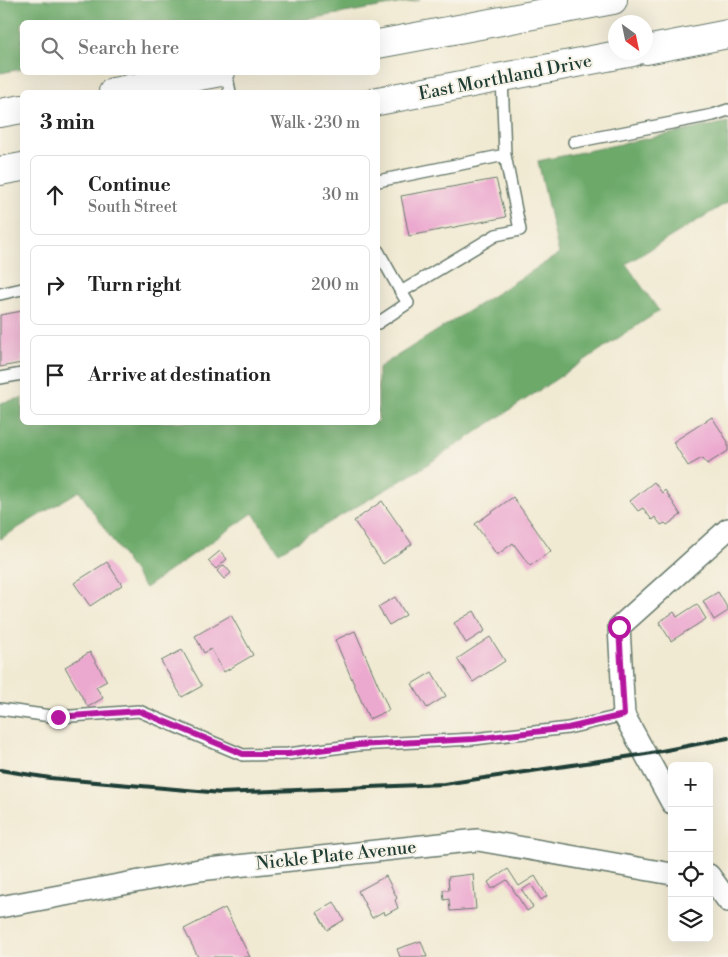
<!DOCTYPE html>
<html lang="en">
<head>
<meta charset="utf-8">
<style>
  :root { --surface:#fff; --page:#f6f6f6; --text:#222; --muted:#767676; --line:#e0e0e0 }
  body { margin:0; font-family:"Libre Bodoni",serif; background:var(--page); color:var(--text) }
  .controls { position:absolute; right:15px; bottom:15px; display:grid; overflow:hidden; border-radius:8px; box-shadow:0 5px 20px #0002 }
  .controls button { width:45px; height:45px; display:grid; place-items:center; padding:0; border:0; border-bottom:1px solid var(--line); background:var(--surface); color:var(--text); font:25px sans-serif }
  .compass { position:absolute; left:608px; top:15px; width:45px; height:45px; border-radius:50%; background:var(--surface); box-shadow:0 5px 20px #0002; rotate:147deg }
  .stop { position:absolute; width:15px; height:15px; margin:-11px; border:4px solid #b5179e; border-radius:50%; background:#fff }
  .stop.end { background:#b5179e; border-color:#fff; box-shadow:0 1px 5px #0008 }
  .list { margin:0; padding:0; list-style:none }
  h2 { display:flex; justify-content:space-between; align-items:center; height:65px; margin:0; padding:0 20px; font-size:21px }
  h2 small { font-size:16px; font-weight:400; color:var(--muted) }
  .list li { display:grid; grid-template-columns:32px 1fr auto; gap:15px; align-items:center; box-sizing:border-box; height:80px; margin:0 10px 10px; padding:0 10px; border:1px solid var(--line); border-radius:8px }
  .list b { display:block; font-size:19px; white-space:nowrap }
  .list p { margin:0; font-size:16px; white-space:nowrap; color:var(--muted) }
  .list em { font-size:16px; font-style:normal; color:var(--muted) }
  .icon { flex:none; width:28px; height:28px; fill:none; stroke:currentColor; stroke-width:2; stroke-linecap:round; stroke-linejoin:round }
  .map { position:relative; flex:none; width:728px; height:957px; overflow:hidden }
  .search { position:absolute; background:var(--surface); box-shadow:0 5px 20px #0002; left:20px; top:20px; width:360px; height:55px; display:flex; align-items:center; gap:12px; box-sizing:border-box; padding:0 18px; border-radius:8px; color:var(--muted); font-size:19px }
  .panel { position:absolute; background:var(--surface); box-shadow:0 5px 20px #0002; left:20px; top:90px; width:360px; height:335px; border-radius:8px }
  .map>svg:first-child { display:block }
  .forest { fill:#6daa6a; stroke:#46744f }
  .building { fill:#eca9cf }
  .lines { fill:none; stroke-linecap:round; stroke-linejoin:round }
  .lane-casing { stroke:#687a6c; stroke-width:14 }
  .street-casing { stroke:#687a6c; stroke-width:24 }
  .highway-casing { stroke:#687a6c; stroke-width:30 }
  .lane { stroke:#fff; stroke-width:11 }
  .street { stroke:#fff; stroke-width:21 }
  .highway { stroke:#fff; stroke-width:28 }
  .rail { stroke:#1f3d34; stroke-width:4 }
  .route { stroke:#b5179e; stroke-width:6 }
  .labels { text-anchor:middle; stroke-width:4; stroke-linejoin:round; paint-order:stroke }
  .street-label { font-size:18px; fill:#1f3d34; stroke:#f7f3e8 }
</style>
</head>
<body>
<div class="map">
<svg width="728" height="957" viewBox="0 0 728 957">
  <rect width="100%" height="100%" fill="#f7f3e8"/>
  <filter id="ink" filterUnits="userSpaceOnUse"><feTurbulence type="fractalNoise" baseFrequency=".02" numOctaves="2"/><feDisplacementMap in="SourceGraphic" scale="10" xChannelSelector="R" yChannelSelector="G"/><feConvolveMatrix kernelMatrix="1 2 1 2 8 2 1 2 1" color-interpolation-filters="sRGB"/></filter>
  <filter id="wash" filterUnits="userSpaceOnUse"><feTurbulence type="fractalNoise" baseFrequency=".0096" numOctaves="4" result="noise"/><feDisplacementMap in="SourceGraphic" scale="20" xChannelSelector="R" yChannelSelector="G"/><feGaussianBlur stdDeviation="1.12" result="paint"/><feColorMatrix in="noise" values="0 0 0 0 0 0 0 0 0 0 0 0 0 0 0 0 0 1.4 0 .05"/><feComposite in="paint" operator="in"/></filter>
  <g filter="url(#wash)">
    <rect width="100%" height="100%" fill="#f1ead3"/>
    <path class="forest" d="M0,0H420L291,22H22V69L0,73Z
      M728,122V202L626,264L659,311L419,470L279,552L253,513L145,588L79,491L0,539V403L22,398V422H378V368L559,254L538,161Z"/>
    <g id="blocks">
      <path class="building" d="M496,179L506,217L409,236L401,196Z
        M22,311V363L0,367V315Z
        M712,417L728,442V451L707,464L702,458L688,466L673,442Z
        M654,482L662,493L665,490L681,515L667,525L665,523L661,525L655,517L652,520L643,508L638,511L630,501Z
        M513,497L551,551L530,566L513,543L497,555L475,524Z
        M382,501L412,544L383,564L354,521Z
        M220,551L227,559L216,569L208,561Z
        M107,562L122,585L90,606L74,583Z
        M224,565L231,573L224,579L217,571Z
        M718,592L728,609V611L714,620L703,601Z
        M395,597L406,615L389,625L378,607Z
        M697,604L706,619L671,641L659,622L674,612L677,617Z
        M474,611L485,631L466,643L454,623Z
        M231,615L253,655L224,672L211,649L204,653L195,636Z
        M355,631L389,710L369,719L335,640Z
        M490,637L505,661L473,682L457,659Z
        M182,650L202,686L182,697L161,661Z
        M90,652L107,681L96,687L103,698L88,707L65,667Z
        M432,672L446,696L427,708L412,684Z
        M508,869L519,886L535,876L547,896L541,900L531,884L522,890L533,907L527,911L507,880L492,889L488,882Z
        M473,874L476,909L450,911L449,899L444,900L443,890H449L448,877Z
        M386,876L397,898L395,900L398,908L385,915L384,911L372,918L358,891Z
        M334,902L344,920L327,930L317,912Z
        M225,908L250,957H198L184,929Z
        M421,941L427,957H400L397,949Z"/>
    </g>
  </g>
  <g filter="url(#ink)">
    <use href="#blocks" fill-opacity="0" stroke="#687a6c" stroke-width="1"/>
    <g class="lines">
      <g class="lane-casing">
        <path id="lane" d="M226,72L230,92
          M574,142L713,115L728,110
          M378,181L505,155
          M378,251L401,292
          M0,294L22,289
          M378,323L408,303L401,292L496,235L520,230L505,155L502,78
          M0,378L22,374
          M0,709L58,717L139,711L243,755L288,754L358,745L474,739L568,728L624,715"/>
      </g>
      <g class="street-casing">
        <path id="street" d="M672,803L624,715L619,627L728,529
          M709,875L728,901
          M0,907L199,870L478,840L672,874"/>
      </g>
      <g class="highway-casing">
        <path id="highway" d="M378,44L613,0
          M646,50L728,34
          M113,92L221,72
          M378,101L633,52
          M0,113L22,109
          M0,171L22,167"/>
      </g>
      <use href="#lane" class="lane"/>
      <use href="#street" class="street"/>
      <use href="#highway" class="highway"/>
      <path class="rail" d="M0,770L50,778L221,793L444,784L646,754L728,738"/>
    </g>
  </g>
  <g class="lines" filter="url(#ink)">
    <path class="route" d="M58,717L139,711L243,754H288L358,745L474,739L568,728L624,715L619,627"/>
  </g>
  <g class="labels">
    <g class="street-label">
      <text transform="translate(505 77) rotate(-11)" y="6">East Morthland Drive</text>
      <text transform="translate(336 855) rotate(-6)" y="6">Nickle Plate Avenue</text>
    </g>
  </g>
</svg>
<div class="controls">
<button>+</button>
<button>−</button>
<button><svg class="icon" aria-label="locate" viewBox="0 0 24 24"><circle cx="12" cy="12" r="6"/><path d="M12 2v4M12 18v4M2 12h4M18 12h4"/></svg></button>
<button><svg class="icon" aria-label="layers" viewBox="0 0 24 24"><path d="M12 4l9 5-9 5-9-5zM3 14l9 5 9-5"/></svg></button>
</div>
<svg class="compass" viewBox="-18 -18 36 36"><path d="M0-13l5 13h-10z" fill="#e53935"/><path d="M0 13l5-13h-10z" fill="#767676"/></svg>
<div class="stop" style="left:619px;top:627px"></div>
<div class="stop end" style="left:58px;top:717px"></div>
<div class="search"><svg class="icon" aria-label="search" viewBox="0 0 24 24"><circle cx="10" cy="10" r="6"/><path d="M15 15l6 6"/></svg>Search here</div>
<section class="panel">
<h2>3 min<small>Walk · 230 m</small></h2>
<ul class="list">
<li><svg class="icon" aria-label="ahead" viewBox="0 0 24 24"><path d="M12 20V5M6 11l6-6 6 6"/></svg><div><b>Continue</b><p>South Street</p></div><em>30 m</em></li>
<li><svg class="icon" aria-label="right" viewBox="0 0 24 24"><path d="M7 20v-9h11M14 6l5 5-5 5"/></svg><div><b>Turn right</b></div><em>200 m</em></li>
<li><svg class="icon" aria-label="arrive" viewBox="0 0 24 24"><path d="M6 21V4h12l-3 4 3 4H6"/></svg><div><b>Arrive at destination</b></div></li>
</ul>
</section>
</div>
</body>
</html>
